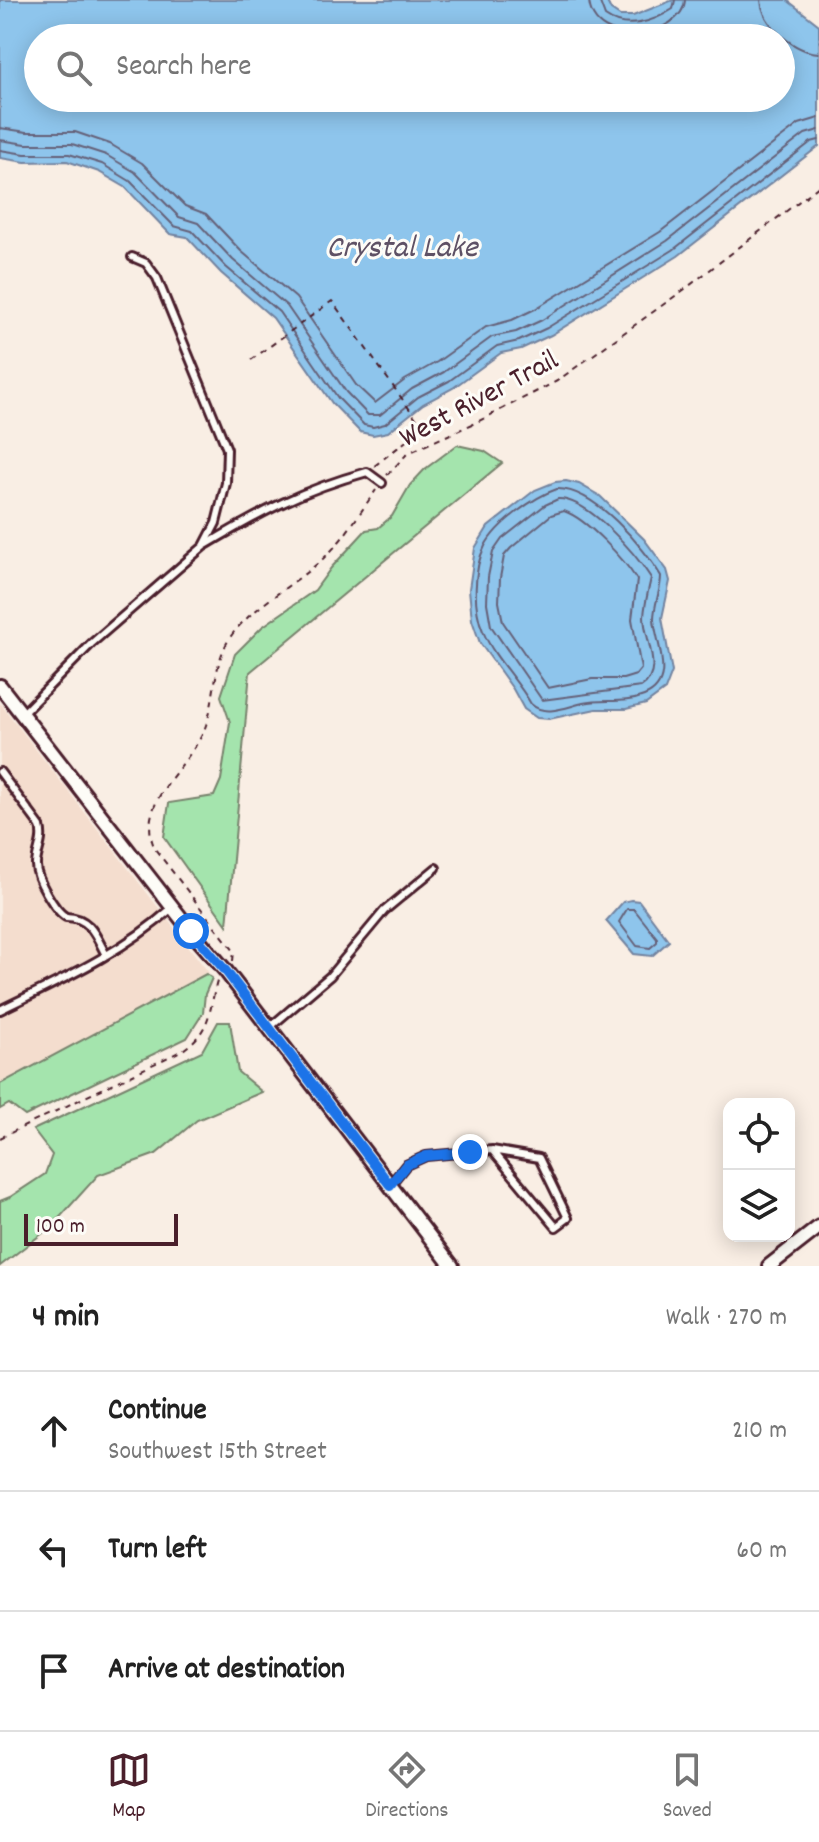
<!DOCTYPE html>
<html lang="en">
<head>
<meta charset="utf-8">
<style>
  :root { --surface:#fff; --page:#f6f6f6; --text:#222; --muted:#767676; --line:#e0e0e0; --accent:#4a1f2b }
  body { margin:0; font-family:Dekko,sans-serif; background:var(--page); color:var(--text) }
  .controls { position:absolute; right:24px; bottom:24px; display:grid; overflow:hidden; border-radius:16px; box-shadow:0 4px 20px #0003 }
  .controls button { width:72px; height:72px; display:grid; place-items:center; padding:0; border:0; border-bottom:2px solid var(--line); background:var(--surface); color:var(--text); font:40px sans-serif }
  .scale { position:absolute; left:24px; bottom:20px; width:154px; box-sizing:border-box; padding-left:8px; border:4px solid #4a1f2b; border-top:0; font-size:22px; line-height:28px; white-space:nowrap; color:#4a1f2b; -webkit-text-stroke:6px #fdfcf7; paint-order:stroke }
  .stop { position:absolute; width:24px; height:24px; margin:-18px; border:6px solid #1a73e8; border-radius:50%; background:#fff }
  .stop.end { background:#1a73e8; border-color:#fff; box-shadow:0 2px 8px #0008 }
  .list { margin:0; padding:0; list-style:none }
  h2 { display:flex; justify-content:space-between; align-items:center; height:104px; margin:0; padding:0 32px; font-size:34px }
  h2 small { font-size:26px; font-weight:400; color:var(--muted) }
  .list li { display:grid; grid-template-columns:52px 1fr auto; gap:24px; align-items:center; box-sizing:border-box; height:120px; padding:0 32px; border-top:2px solid var(--line) }
  .list b { display:block; font-size:30px; white-space:nowrap }
  .list p { margin:0; font-size:26px; white-space:nowrap; color:var(--muted) }
  .list em { font-size:26px; font-style:normal; color:var(--muted) }
  .icon { flex:none; width:44px; height:44px; fill:none; stroke:currentColor; stroke-width:2; stroke-linecap:round; stroke-linejoin:round }
  .map { position:relative; flex:none; width:819px; height:1266px; overflow:hidden }
  .search { position:absolute; background:var(--surface); box-shadow:0 4px 20px #0003; left:24px; right:24px; top:24px; height:88px; display:flex; align-items:center; gap:20px; box-sizing:border-box; padding:0 28px; border-radius:44px; color:var(--muted); font-size:30px }
  .sheet { height:464px; background:var(--surface) }
  nav { display:flex; justify-content:space-around; align-items:center; box-sizing:border-box; height:112px; border-top:2px solid var(--line); background:var(--surface); font-size:22px; color:var(--muted) }
  nav a { display:grid; justify-items:center; gap:4px }
  nav .on { color:var(--accent) }
  .map>svg:first-child { display:block }
  .built { fill:#f4ddce }
  .green { fill:#a4e4ad; stroke:#77826c; stroke-width:2 }
  .water { fill:#8ec5ec; stroke:#73839f; stroke-width:2; fill-rule:evenodd }
  .lines { fill:none; stroke-linecap:round; stroke-linejoin:round }
  .shore { stroke:#656178; stroke-width:2 }
  .service-casing { stroke:#4a1f2b; stroke-width:12 }
  .minor-casing { stroke:#4a1f2b; stroke-width:18 }
  .path { stroke:#4a1f2b; stroke-width:2; stroke-dasharray:6 6; stroke-linecap:butt }
  .service { stroke:#fdfcf7; stroke-width:6 }
  .minor { stroke:#fdfcf7; stroke-width:12 }
  .route { stroke:#1a73e8; stroke-width:10 }
  .labels { text-anchor:middle; stroke-width:6; stroke-linejoin:round; paint-order:stroke }
  .street-label { font-size:30px; fill:#4a1f2b; stroke:#fdfcf7 }
  .water-label { font-size:32px; font-style:italic; fill:#5e5165; stroke:#fdfcf7 }
</style>
</head>
<body>
<div class="map">
<svg width="819" height="1266" viewBox="0 0 819 1266">
  <rect width="100%" height="100%" fill="#f9eee4"/>
  <filter id="ink" filterUnits="userSpaceOnUse"><feTurbulence type="fractalNoise" baseFrequency=".0125" numOctaves="2"/><feDisplacementMap in="SourceGraphic" scale="16" xChannelSelector="R" yChannelSelector="G"/><feConvolveMatrix kernelMatrix="1 2 1 2 8 2 1 2 1" color-interpolation-filters="sRGB"/></filter>
  <g filter="url(#ink)">
    <path class="built" d="M0,703L209,973L0,1083Z"/>
    <path class="green" d="M457,445L484,451L502,463L250,672L227,925L164,837L169,803L214,796L221,780L230,722L221,696L235,654L262,627L315,590L331,568L366,530L378,528L392,516L410,485L425,469Z
      M206,974L212,978L205,994L203,1013L187,1038L25,1116L9,1104L0,1109V1084Z
      M218,1022H230L238,1072L262,1092L197,1120L156,1154L98,1175L52,1226L0,1266V1201L10,1197L45,1174L52,1155L33,1130L202,1051Z"/>
    <path class="water" d="M0,0H606L611,10L620,16H633L673,0H787L819,25V146L678,256L551,335L521,349L501,353L453,388L423,404L388,432L373,435L360,432L332,403L273,318L221,273L187,237L170,234L125,187L99,172L67,161L25,162L0,158ZM38,38H781V98H38Z
      M566,481L579,484L600,496L644,539L667,570L670,581L662,618L672,672L665,690L646,704L626,709H596L549,719L537,718L524,709L513,689L480,643L472,620L469,589L475,548L488,527L535,490L555,482Z
      M631,900L639,901L669,941L652,956L634,954L606,921L623,902Z"/>
    <g class="lines">
      <path class="shore" d="M589,0C592,52 683,37 685,0
        M599,0L605,16C626,31 653,22 673,9L675,0
        M761,0C762,25 795,52 819,53
        M0,128L27,132H75L110,144L142,163L185,206L206,214L241,251L296,298L356,385L375,403L405,380L437,362L486,327L512,320L535,309L660,232L799,124L819,118
        M0,140L26,144H72L106,155L135,172L179,217L198,223L233,260L287,306L346,392L368,415H380L412,389L444,372L492,337L516,332L542,320L667,241L805,134L819,130
        M0,150L25,154H69L102,164L130,181L174,226L192,231L226,267L279,312L338,398L364,425L373,427L385,424L418,397L449,381L497,346L519,341L547,328L673,250L811,142L819,140
        M557,489C594,488 644,547 661,576C661,590 654,604 654,619C656,644 677,683 644,696C625,704 603,699 583,703C566,707 545,717 531,704C517,679 493,657 483,631C473,608 473,569 485,546C496,524 534,497 557,489Z
        M558,499C588,498 636,554 651,578C648,591 645,603 644,616C644,639 665,672 641,687L542,700L491,626L487,603L488,577L493,552L502,539L545,505Z
        M564,511C587,519 624,559 637,580L632,619L641,669L636,675L623,679H592L548,688L503,622L499,602L500,578L504,556L511,548L551,515Z
        M634,909L657,938V942L650,948L637,946L619,922L627,909Z"/>
      <g class="service-casing">
        <path id="service" d="M204,546C261,512 302,490 367,472L382,483
          M22,714L92,643L204,546L216,523L226,483L227,449L157,278L146,263L132,257
          M0,772L40,826C44,841 37,850 36,864C35,877 55,911 66,917C90,917 96,936 106,955
          M0,1010C59,981 122,953 172,908
          M269,1028L330,976L384,911L436,868
          M390,1185L406,1165L426,1156L492,1150L556,1227L568,1218L539,1158L492,1150"/>
      </g>
      <g class="minor-casing">
        <path id="minor" d="M0,686L191,931L225,970L452,1266
          M769,1266L819,1227"/>
      </g>
      <path class="path" d="M251,360L332,301L423,428L373,467
        M387,475L408,453L475,423L557,381L685,289L819,186
        M233,961L234,951L155,849C133,800 192,767 206,725C217,694 212,660 234,632C256,604 302,580 328,554C346,536 361,511 376,490
        M0,1138L183,1050C213,1028 208,1011 218,978"/>
      <use href="#service" class="service"/>
      <use href="#minor" class="minor"/>
    </g>
  </g>
  <g class="lines" filter="url(#ink)">
    <path class="route" d="M191,931L225,970L390,1185L406,1165L426,1156L470,1152"/>
  </g>
  <g class="labels">
    <g class="street-label">
      <text transform="translate(478 397) rotate(-28)" y="10">West River Trail</text>
    </g>
    <g class="water-label">
      <text x="402" y="256">Crystal Lake</text>
    </g>
  </g>
</svg>
<div class="controls">
<button><svg class="icon" aria-label="locate" viewBox="0 0 24 24"><circle cx="12" cy="12" r="6"/><path d="M12 2v4M12 18v4M2 12h4M18 12h4"/></svg></button>
<button><svg class="icon" aria-label="layers" viewBox="0 0 24 24"><path d="M12 4l9 5-9 5-9-5zM3 14l9 5 9-5"/></svg></button>
</div>
<div class="scale">100 m</div>
<div class="stop" style="left:191px;top:931px"></div>
<div class="stop end" style="left:470px;top:1152px"></div>
<div class="search"><svg class="icon" aria-label="search" viewBox="0 0 24 24"><circle cx="10" cy="10" r="6"/><path d="M15 15l6 6"/></svg>Search here</div>
</div>
<section class="sheet">
<h2>4 min<small>Walk · 270 m</small></h2>
<ul class="list">
<li><svg class="icon" aria-label="ahead" viewBox="0 0 24 24"><path d="M12 20V5M6 11l6-6 6 6"/></svg><div><b>Continue</b><p>Southwest 15th Street</p></div><em>210 m</em></li>
<li><svg class="icon" aria-label="left" viewBox="0 0 24 24"><path d="M17 20v-9H6M10 6l-5 5 5 5"/></svg><div><b>Turn left</b></div><em>60 m</em></li>
<li><svg class="icon" aria-label="arrive" viewBox="0 0 24 24"><path d="M6 21V4h12l-3 4 3 4H6"/></svg><div><b>Arrive at destination</b></div></li>
</ul>
</section>
<nav>
<a class="on"><svg class="icon" aria-label="map" viewBox="0 0 24 24"><path d="M3 6l6-2 6 2 6-2v14l-6 2-6-2-6 2zM9 4v14M15 6v14"/></svg>Map</a>
<a><svg class="icon" aria-label="directions" viewBox="0 0 24 24"><path d="M12 3l9 9-9 9-9-9zM9 14v-3h6M13 9l2 2-2 2"/></svg>Directions</a>
<a><svg class="icon" aria-label="saved" viewBox="0 0 24 24"><path d="M7 4h10v16l-5-4-5 4z"/></svg>Saved</a>
</nav>
</body>
</html>
